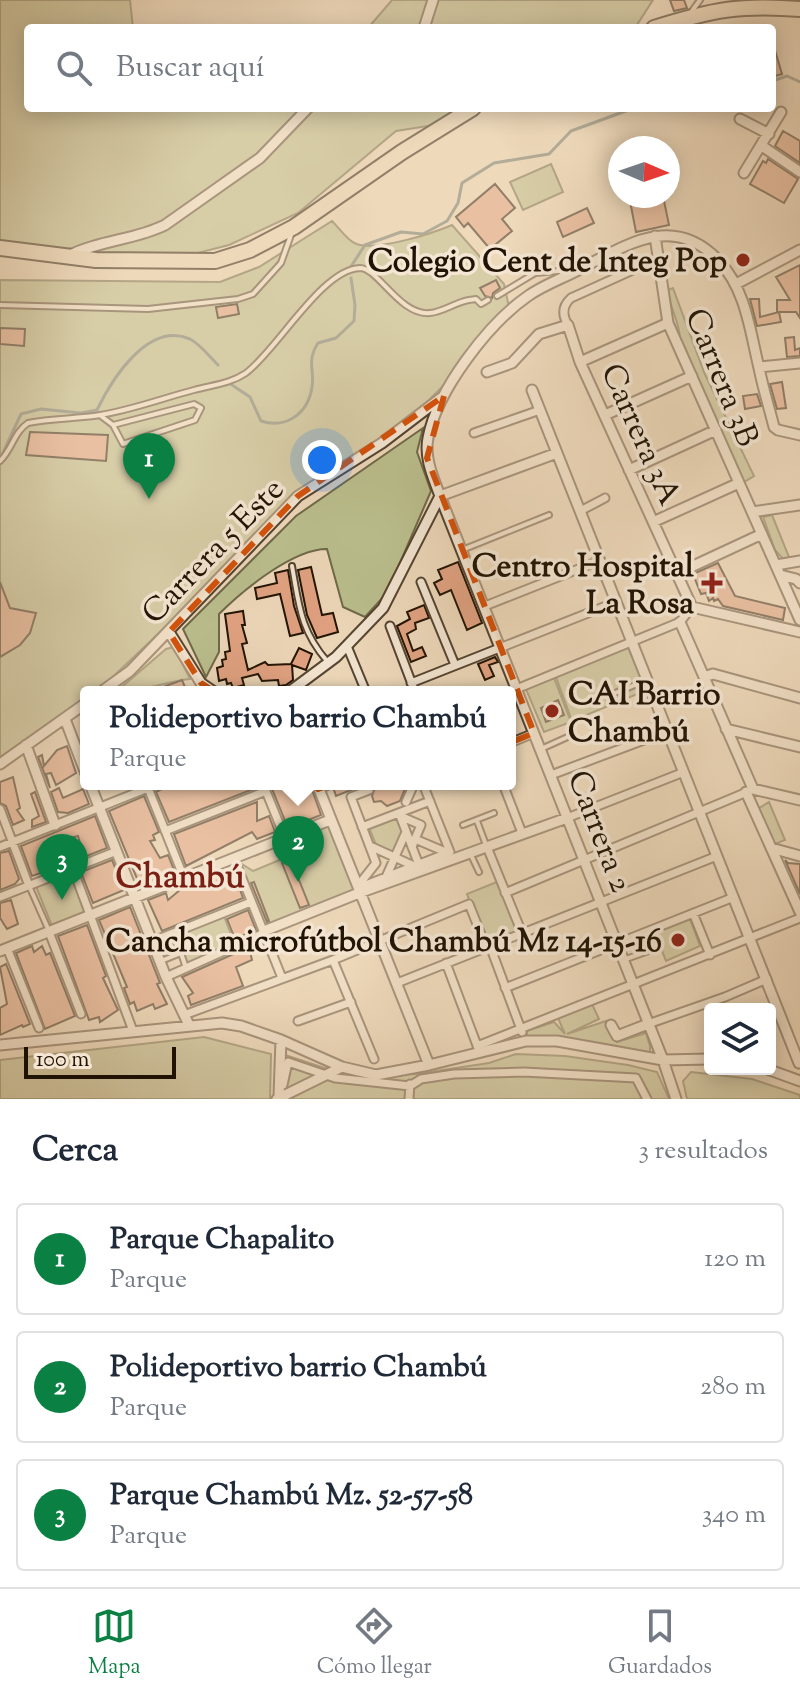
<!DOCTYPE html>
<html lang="es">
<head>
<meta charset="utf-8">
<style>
  :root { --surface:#fff; --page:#f2f2f3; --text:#1f2937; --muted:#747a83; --line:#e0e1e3; --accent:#0b8043 }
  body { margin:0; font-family:"Sorts Mill Goudy",serif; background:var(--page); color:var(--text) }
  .controls { position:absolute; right:24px; bottom:24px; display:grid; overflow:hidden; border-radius:8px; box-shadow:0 4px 20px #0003 }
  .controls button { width:72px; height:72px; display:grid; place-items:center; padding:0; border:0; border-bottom:2px solid var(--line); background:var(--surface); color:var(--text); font:40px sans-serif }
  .compass { position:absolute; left:608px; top:136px; width:72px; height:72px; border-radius:50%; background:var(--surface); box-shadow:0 4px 20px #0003; rotate:92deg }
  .scale { position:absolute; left:24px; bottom:20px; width:152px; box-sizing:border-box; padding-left:8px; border:4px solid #211303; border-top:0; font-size:22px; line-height:28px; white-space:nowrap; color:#211303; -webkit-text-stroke:6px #f4e6d3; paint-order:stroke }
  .you { position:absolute; left:322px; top:460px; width:28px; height:28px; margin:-20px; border:6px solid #fff; border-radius:50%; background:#1a73e8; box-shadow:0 0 0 12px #1a73e833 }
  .badge { display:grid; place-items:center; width:52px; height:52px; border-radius:50%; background:var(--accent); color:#fff; font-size:26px; font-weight:700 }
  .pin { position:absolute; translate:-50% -66px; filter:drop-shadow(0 2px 4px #0008) }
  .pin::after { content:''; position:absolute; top:42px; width:28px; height:24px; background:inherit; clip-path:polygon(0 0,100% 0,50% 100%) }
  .popup { position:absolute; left:80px; top:686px; width:436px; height:104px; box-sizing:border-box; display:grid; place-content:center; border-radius:8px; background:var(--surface); filter:drop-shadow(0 2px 6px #0005); font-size:26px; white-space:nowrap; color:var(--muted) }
  .popup b { font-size:30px; color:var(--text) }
  .popup::after { content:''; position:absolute; left:50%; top:100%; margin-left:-16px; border:16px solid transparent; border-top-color:var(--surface) }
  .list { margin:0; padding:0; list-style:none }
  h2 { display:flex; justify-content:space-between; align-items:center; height:104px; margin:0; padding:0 32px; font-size:34px }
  h2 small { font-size:26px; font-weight:400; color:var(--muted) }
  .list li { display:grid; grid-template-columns:52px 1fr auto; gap:24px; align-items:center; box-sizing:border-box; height:112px; margin:0 16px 16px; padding:0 16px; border:2px solid var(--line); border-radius:8px }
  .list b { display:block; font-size:30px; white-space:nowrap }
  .list p { margin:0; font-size:26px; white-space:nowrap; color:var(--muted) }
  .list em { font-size:26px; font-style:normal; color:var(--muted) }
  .icon { flex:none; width:44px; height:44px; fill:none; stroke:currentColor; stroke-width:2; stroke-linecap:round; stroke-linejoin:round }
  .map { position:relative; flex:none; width:800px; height:1099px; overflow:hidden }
  .search { position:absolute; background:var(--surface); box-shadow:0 4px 20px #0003; left:24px; right:24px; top:24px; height:88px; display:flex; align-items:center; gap:20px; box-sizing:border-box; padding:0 28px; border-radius:8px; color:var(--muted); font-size:30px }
  .sheet { height:488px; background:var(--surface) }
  nav { display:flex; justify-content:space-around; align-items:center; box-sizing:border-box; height:112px; border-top:2px solid var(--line); background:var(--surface); font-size:22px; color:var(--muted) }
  nav a { display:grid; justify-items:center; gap:4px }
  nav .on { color:var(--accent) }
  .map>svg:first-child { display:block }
  .green { fill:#bbbf8e; stroke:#6e6948; stroke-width:2 }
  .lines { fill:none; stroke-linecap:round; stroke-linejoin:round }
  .stream { stroke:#6a776e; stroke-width:3 }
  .building { fill:#e2a383; stroke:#211303; stroke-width:2 }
  .service-casing { stroke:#544431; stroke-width:8 }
  .pedestrian-casing { stroke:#544431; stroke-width:11 }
  .minor-casing { stroke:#544431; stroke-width:13 }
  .primary-casing { stroke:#211303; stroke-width:18 }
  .service { stroke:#f4e6d3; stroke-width:4 }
  .pedestrian { stroke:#f4e6d3; stroke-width:7 }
  .minor { stroke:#f4e6d3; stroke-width:9 }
  .primary { stroke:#eed9bb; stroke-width:14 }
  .marked { fill:none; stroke:#d4520b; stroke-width:6; stroke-dasharray:16 10; stroke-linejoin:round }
  .poi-dot { fill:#8f2418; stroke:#f4e6d3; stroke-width:3 }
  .labels { text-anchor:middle; stroke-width:7; stroke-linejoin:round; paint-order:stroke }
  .poi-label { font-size:32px; font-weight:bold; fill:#211303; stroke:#f4e6d3; text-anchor:end }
  .street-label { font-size:32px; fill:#211303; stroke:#f4e6d3 }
  .neighbourhood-label { font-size:34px; font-weight:bold; fill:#7a1f14; stroke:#f4e6d3 }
</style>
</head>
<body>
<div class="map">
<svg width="800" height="1099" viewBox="0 0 800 1099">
  <rect width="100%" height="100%" fill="#eed9bb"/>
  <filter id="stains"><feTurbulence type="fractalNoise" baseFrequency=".0025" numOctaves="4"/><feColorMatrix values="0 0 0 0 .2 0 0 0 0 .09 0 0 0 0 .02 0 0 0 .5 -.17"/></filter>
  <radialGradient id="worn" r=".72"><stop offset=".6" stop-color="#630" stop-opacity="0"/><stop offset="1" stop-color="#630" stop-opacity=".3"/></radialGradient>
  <path class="green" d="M0,0H130L133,28H28V108H458L434,125L396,131L298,213L229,245L150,265L87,250L0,245Z
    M392,0H653L635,28H368Z
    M551,164L563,192L523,210L510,182Z
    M332,221C340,229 349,243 360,245C383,249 431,234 452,225L504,284L509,307L450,379L420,409L376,446L277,515L175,618L103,686L95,692H86V699L0,761V280L220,282L259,267Z
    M673,288L704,372L754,476L744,482L680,338C679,320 669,307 668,290Z
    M423,428L417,452L431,491L387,593L365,617L343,607L327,549C293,549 243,590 219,614V652L206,677L183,629L296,516Z
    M772,515L789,557L784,560L775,550L763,517Z
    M174,647L190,679C163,682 144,692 116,692L166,649Z
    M628,647L647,690L572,721L556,677Z
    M554,678L571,722L544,732L526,689Z
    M769,802L785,840L770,846L756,810Z
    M396,817L403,835L394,855L377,847L369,827Z
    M328,823L356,892L265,928L237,861L253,871L311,847L313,829Z
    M71,871L89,915L52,926L35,884Z
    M499,881L519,932L487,945L467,894Z
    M223,914L235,945L188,965L175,934Z
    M690,919L700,946L666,961L655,933Z
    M592,1004L599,1019L567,1034L606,1021L617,1042L646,1033L650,1046V1054L529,1040L526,1031L554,1022L565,1034L558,1018Z
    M204,1037L271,1054L270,1099H0V1060Z
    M276,1052L349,1076L416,1074L489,1063L516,1054L565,1056L628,1065L657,1072L669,1099H276Z
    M691,1072L752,1079L800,1095V1099H687L683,1081Z"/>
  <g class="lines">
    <path class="stream" d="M772,81L787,76L800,82
      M350,268L365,245L401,232L423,234L447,221L458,203L462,183L494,163L549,154L571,131L634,108
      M232,385L250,397L261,421C286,429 308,414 312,387C315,370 306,362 318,343L336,338L354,321L355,305L351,278
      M0,459L21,414L41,409L81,413L97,410C112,379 148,321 190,339C200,344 210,357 218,365"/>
  </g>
  <path class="building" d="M670,0H684L687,8L674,11Z
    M772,47H774L782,74L772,77Z
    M783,131L800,141V163L775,146Z
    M768,159L798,179L784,203L750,184L763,161L766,163Z
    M495,184L515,208L502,219L512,231L490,249L468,223L464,227L456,217Z
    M629,196H663L669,225L636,232Z
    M587,208L594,223L563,237L557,222Z
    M800,265V318L796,312H777V300H790L776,277Z
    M496,280L500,288L493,293L492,298L485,296L480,288Z
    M750,299H759L760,317L779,312L781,322L757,326Z
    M237,304L239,314L218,318L216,307Z
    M0,328L25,329L24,346L0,344Z
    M794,337L795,350L800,348V356L787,357L785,338Z
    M782,382L786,408L777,409L770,384Z
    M757,394L761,406L745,409L743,396Z
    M30,432L108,435L106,461L26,455Z
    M458,562L482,623L467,630L451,590L440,595L434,583L442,579L438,570Z
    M718,563L735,596L785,608L783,620L723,606L718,599L714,601L713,598L709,601L706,593L701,594L693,574Z
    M311,567L322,615L333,613L338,632L317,638L307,615L298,570Z
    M288,570L294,606L303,633L290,636L280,594L257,599L255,588L277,583L275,573Z
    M0,582L10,608L36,613L30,633L20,645L0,657Z
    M424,605L429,618L415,623L416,629L407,634L413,651L422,647L426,656L411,662L397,626L410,619L407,612Z
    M243,611L245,625H242L247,643L242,644L248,670L265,662L268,665L291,664L299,648L312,654L306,670L292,665L293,680L286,685L279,686L278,680L262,681L258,674L242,678L244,685L233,688L231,683L227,684L226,679L219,681L217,668L223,666L222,660L226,659L225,652L230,651L225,614Z
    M495,657L498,662L489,665L494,676L485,680L478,664Z
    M182,680L187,692H152V691Z
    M558,700L564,715L546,722L541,708Z
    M67,746L76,773L56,785L51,773L46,774L50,788L38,757L42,755L44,766L57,750Z
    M13,777L20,808L17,810L24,820L13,825L6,806L0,803V782Z
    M171,784H256V788L169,822L156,792Z
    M270,784H310L321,815L288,828Z
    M342,784H366L336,796L334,790Z
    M371,784H407L400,801L387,806L381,801L374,802L372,796L375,788Z
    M59,788L63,798L83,789L89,804L68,813L58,812L51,792Z
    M35,792L46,822L32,827V820L39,816L31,794Z
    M144,796L159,832L153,835L155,840L150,841L160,858L168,855L174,870L140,886L109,811Z
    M257,802V821L269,816L275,832L257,839L252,832L186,866L174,834Z
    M95,816L107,848L84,857L78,836L52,843L50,844L58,867L32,876L21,846Z
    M9,851L19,879L15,884L0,890V853Z
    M112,860L124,890L93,903L81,872Z
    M291,860L309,905L300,908L282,863Z
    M785,860L788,863L800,864V894Z
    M224,871L232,890L239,887L243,898L162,931L148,900L166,893L168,900L181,889Z
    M254,882L269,921L267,922L251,883Z
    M11,900L18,924L7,929L0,918V903Z
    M130,907L160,983L157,984L167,1004L155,1009L153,1004L137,1011L134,1002L130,1004L124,988L127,987L99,920Z
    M248,910L256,930L235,939L227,919Z
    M87,925L106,976L103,978L118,1010L100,1022L99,1017L89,1020L58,936Z
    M32,946L34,952L42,946L46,955L50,953L75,1016L45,1029L16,953Z
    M249,947L252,960L236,967L243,986L191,1005L188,996L193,993L182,977Z
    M6,964L30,1024L23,1027L22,1025L0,1035V1008L7,1004L0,967Z"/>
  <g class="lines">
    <g class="service-casing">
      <path id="service" d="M692,11L700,0
        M497,296L535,273L570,270
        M0,305L148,309L238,299L253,294L281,263L291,235
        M101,416L113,425L123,444L195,420L201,408L194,404L113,425
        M0,461C12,450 14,432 28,423C52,418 76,419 100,415C132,410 163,398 194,390C212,385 230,384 246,373C277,350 322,269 360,268C378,268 400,316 430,313C443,312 456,302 469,300L476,299L481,304L488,300
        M462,550L549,515
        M292,566C299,604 300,630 327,661
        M610,695L645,681
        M541,749L572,735
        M477,821L486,845
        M463,825L494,813
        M471,855L479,872
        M30,888L49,931
        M181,953L185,965
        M626,959L654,949
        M161,961L181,953L173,935"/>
    </g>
    <g class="pedestrian-casing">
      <path id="pedestrian" d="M568,325C562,315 562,306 571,298L657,259
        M474,433L540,410
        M584,509L605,498
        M421,582L455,665
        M485,606L591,564
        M390,626L415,692
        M347,646L366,692
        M411,683L616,602
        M509,692L680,622L692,607
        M510,743L534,733
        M551,775L668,731
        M263,784L285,838
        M503,784L522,833
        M148,788L184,878
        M318,789L331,784
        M369,790L351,797L376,863L361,882L363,886L450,852L423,784
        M406,802L414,784
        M0,809L29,886
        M399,813L419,865
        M400,816L421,825L415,839
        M567,818L684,772
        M362,827L430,801
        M165,831L266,791
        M370,846L414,866
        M0,847L158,784
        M412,847L415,839L448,853
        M487,847L522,933
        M234,858L282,978
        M73,869L133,1031
        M386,877L406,832
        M505,893L747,792
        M0,897L117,851
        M693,913L710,955
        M49,932L81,1014
        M153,941L251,902
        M490,946L522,1032
        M7,948L39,1028
        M333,960L374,1059
        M446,963L478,1048
        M166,977L264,933V931
        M397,983L717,856
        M505,988L734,897
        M184,1015L333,960L469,904L486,947
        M298,1021L351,1002
        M648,1024L725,997L767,979
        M477,1046L800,918
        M283,1085L288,1062L335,1078L410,1086L421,1079L454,1074L524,1072L636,1078L647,1099
        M409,1099L410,1084"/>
    </g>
    <g class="minor-casing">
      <path id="minor" d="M424,28L433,0
        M740,119L769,134
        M762,146L800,172
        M744,173L781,112
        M655,236L668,323L800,620
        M68,256C100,240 135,240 165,225L260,158L308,108
        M736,284L800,250
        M580,362L668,323
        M759,367L800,363
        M487,372L512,363L539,334L568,325L580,362L692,607L800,632
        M532,390L799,1063
        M605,415L692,376
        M629,470L716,430
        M752,512L800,505
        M653,522L739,483
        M776,565L800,561
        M676,574L762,534
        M780,575L796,579L800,583
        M680,622L753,789L800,800
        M169,632L201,683L214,692
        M704,677L713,674L800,698
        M101,692L130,671L298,496L382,443L441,398
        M289,692L336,657L383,608L440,496L557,453
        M65,719L86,774
        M726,729L800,747
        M26,745L55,825
        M0,764L86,703
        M90,784L166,977L189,1025
        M317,784L429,1065
        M746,792L800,912
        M771,848L800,856
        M264,931L359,893L567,818
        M0,951L330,820
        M611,1025L617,1036L648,1024
        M0,1045L222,1023L241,1026L281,1040L342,1067L376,1075L429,1065L526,1041H557L663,1060L710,1059
        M767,1069L800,1081
        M279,1096L281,1040
        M277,1099L342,1067
        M676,1099L663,1060L440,496C433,477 424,458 428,438C437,390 489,323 528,296C545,284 564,278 582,268C628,244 674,213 719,261C746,290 750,331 759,368C763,388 769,407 774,427L778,430L800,435"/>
    </g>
    <g class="primary-casing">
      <path id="primary" d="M654,28C711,10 741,4 800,9
        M0,248L96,260L215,261L250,250L294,227L402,152L473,108"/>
    </g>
    <use href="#service" class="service"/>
    <use href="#pedestrian" class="pedestrian"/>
    <use href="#minor" class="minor"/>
    <use href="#primary" class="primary"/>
  </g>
  <path d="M0 0H800V1099H0ZM444,396L427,458L534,733L444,769L435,744L318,789L284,696L247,701L218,694L201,683L169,632L298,496Z" fill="#eed9bb" fill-opacity=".55" fill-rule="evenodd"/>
  <path class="marked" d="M444,396L427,458L534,733L444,769L435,744L318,789L284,696L247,701L218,694L201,683L169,632L298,496Z"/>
  <g class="poi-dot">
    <circle cx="743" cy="260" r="8"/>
    <path d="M708 571h8v8h8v8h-8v8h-8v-8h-8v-8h8z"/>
    <circle cx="552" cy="711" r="8"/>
    <circle cx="678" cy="940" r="8"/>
  </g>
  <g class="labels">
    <g class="poi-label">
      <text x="727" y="271">Colegio Cent de Integ Pop</text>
      <text x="694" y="576">Centro Hospital<tspan x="694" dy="37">La Rosa</tspan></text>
      <text x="568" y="704" text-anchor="start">CAI Barrio<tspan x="568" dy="37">Chambú</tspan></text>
      <text x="662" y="951">Cancha microfútbol Chambú Mz 14-15-16</text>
    </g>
    <g class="street-label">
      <text transform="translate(723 377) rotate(68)" y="11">Carrera 3B</text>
      <text transform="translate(642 434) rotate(66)" y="11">Carrera 3A</text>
      <text transform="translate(212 550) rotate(-46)" y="11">Carrera 5 Este</text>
      <text transform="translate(601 831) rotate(69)" y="11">Carrera 2</text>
    </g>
    <g class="neighbourhood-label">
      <text x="180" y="887">Chambú</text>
    </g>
  </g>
  <rect width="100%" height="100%" filter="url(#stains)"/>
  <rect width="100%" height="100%" fill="url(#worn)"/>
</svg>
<div class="controls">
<button><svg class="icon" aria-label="layers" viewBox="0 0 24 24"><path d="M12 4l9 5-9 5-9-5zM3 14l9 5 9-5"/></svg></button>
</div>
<svg class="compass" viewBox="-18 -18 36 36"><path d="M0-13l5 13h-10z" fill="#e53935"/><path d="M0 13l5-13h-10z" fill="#747a83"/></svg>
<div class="scale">100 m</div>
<div class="you"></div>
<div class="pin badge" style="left:149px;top:499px">1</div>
<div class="pin badge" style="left:298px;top:882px">2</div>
<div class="popup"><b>Polideportivo barrio Chambú</b>Parque</div>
<div class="pin badge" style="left:62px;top:900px">3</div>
<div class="search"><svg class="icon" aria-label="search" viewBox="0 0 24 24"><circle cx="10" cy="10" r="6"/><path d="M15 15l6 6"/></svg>Buscar aquí</div>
</div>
<section class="sheet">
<h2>Cerca<small>3 resultados</small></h2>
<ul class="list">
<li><span class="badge">1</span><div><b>Parque Chapalito</b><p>Parque</p></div><em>120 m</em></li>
<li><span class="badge">2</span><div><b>Polideportivo barrio Chambú</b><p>Parque</p></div><em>280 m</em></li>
<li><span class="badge">3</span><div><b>Parque Chambú Mz. 52-57-58</b><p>Parque</p></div><em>340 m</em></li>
</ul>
</section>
<nav>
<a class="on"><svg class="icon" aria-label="map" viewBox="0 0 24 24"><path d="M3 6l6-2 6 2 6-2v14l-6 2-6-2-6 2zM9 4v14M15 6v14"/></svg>Mapa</a>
<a><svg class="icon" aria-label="directions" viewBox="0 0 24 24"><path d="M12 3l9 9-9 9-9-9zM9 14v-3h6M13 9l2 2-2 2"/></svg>Cómo llegar</a>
<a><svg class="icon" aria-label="saved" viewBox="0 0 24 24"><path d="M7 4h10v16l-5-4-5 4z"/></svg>Guardados</a>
</nav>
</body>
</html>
